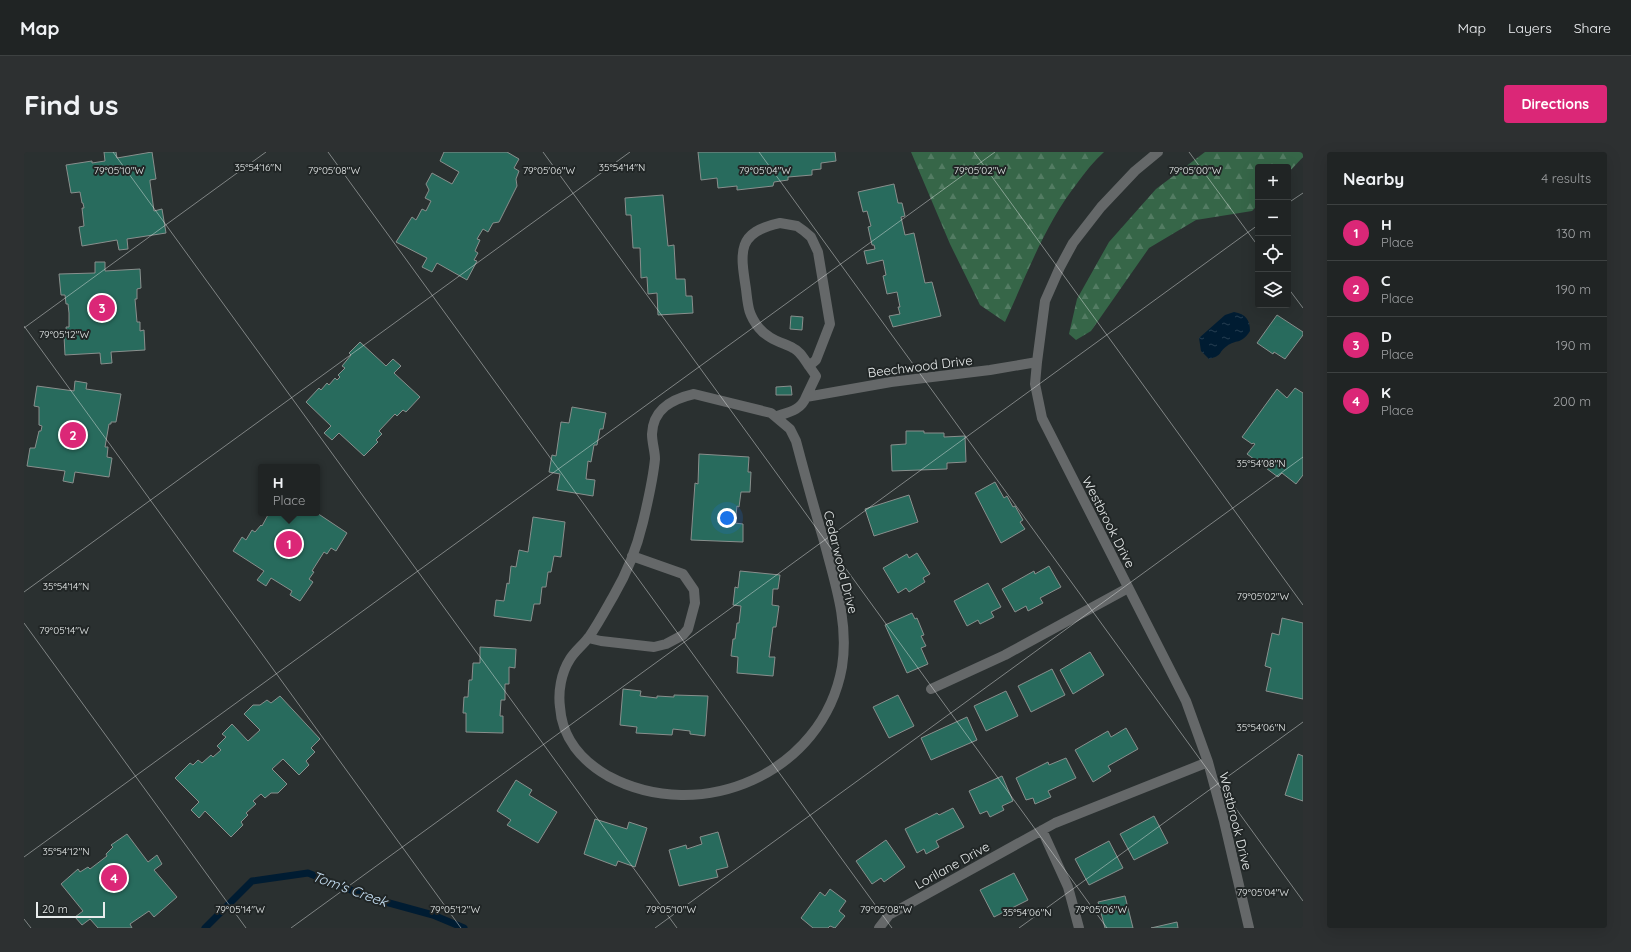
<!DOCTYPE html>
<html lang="en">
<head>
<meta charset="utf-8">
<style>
  :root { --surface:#202424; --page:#2d3031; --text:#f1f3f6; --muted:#a2a4a6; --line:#3d4141; --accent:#db2777 }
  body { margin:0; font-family:Quicksand,sans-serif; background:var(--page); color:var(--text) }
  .controls { position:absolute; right:12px; top:12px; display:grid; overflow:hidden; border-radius:4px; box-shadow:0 4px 16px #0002 }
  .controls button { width:36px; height:36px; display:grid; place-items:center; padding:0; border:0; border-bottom:1px solid var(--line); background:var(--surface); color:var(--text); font:20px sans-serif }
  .scale { position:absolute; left:12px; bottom:10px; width:69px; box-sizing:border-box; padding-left:4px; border:2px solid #e8ecec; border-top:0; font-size:11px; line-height:14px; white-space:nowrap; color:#e8ecec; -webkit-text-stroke:3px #212626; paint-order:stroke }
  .you { position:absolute; left:703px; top:366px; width:14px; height:14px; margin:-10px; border:3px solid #fff; border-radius:50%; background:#1a73e8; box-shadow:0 0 0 6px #1a73e833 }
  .badge { display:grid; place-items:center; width:26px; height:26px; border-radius:50%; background:var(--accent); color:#fff; font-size:13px; font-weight:700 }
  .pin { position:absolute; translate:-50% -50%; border:2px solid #fff; box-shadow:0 1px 4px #0006 }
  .popup { position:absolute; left:234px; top:312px; width:62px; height:52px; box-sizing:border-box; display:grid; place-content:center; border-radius:4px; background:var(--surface); filter:drop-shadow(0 1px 3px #0005); font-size:13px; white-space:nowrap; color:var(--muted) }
  .popup b { font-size:15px; color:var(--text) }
  .popup::after { content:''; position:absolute; left:50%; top:100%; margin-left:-8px; border:8px solid transparent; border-top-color:var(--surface) }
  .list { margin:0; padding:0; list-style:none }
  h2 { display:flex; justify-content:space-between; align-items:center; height:52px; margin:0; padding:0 16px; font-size:17px }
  h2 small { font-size:13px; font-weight:400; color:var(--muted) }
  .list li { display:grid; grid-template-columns:26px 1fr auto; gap:12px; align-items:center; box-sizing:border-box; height:56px; padding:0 16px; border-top:1px solid var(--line) }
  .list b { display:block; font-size:15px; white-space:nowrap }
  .list p { margin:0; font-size:13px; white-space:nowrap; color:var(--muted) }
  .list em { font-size:13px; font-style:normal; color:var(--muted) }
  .icon { flex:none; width:22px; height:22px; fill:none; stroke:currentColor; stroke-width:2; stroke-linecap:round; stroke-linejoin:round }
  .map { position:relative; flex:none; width:1279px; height:776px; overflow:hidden; border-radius:4px }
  header { display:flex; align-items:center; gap:24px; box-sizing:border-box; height:56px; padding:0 20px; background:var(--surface); border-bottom:1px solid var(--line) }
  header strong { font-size:19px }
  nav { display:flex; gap:22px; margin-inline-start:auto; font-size:14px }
  .intro { display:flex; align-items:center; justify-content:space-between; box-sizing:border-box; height:96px; padding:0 24px }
  h1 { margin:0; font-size:28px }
  .button { padding:10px 18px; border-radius:4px; background:var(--accent); color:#fff; font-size:14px; font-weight:700 }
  main { display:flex; gap:24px; padding:0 24px }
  aside { flex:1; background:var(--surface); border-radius:4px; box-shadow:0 4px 16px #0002 }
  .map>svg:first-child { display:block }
  .forest { fill:url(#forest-firs) }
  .water { fill:url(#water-ripples) }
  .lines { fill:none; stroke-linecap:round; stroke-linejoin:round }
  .stream { stroke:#001c32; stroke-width:7 }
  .building { fill:#286b5d; stroke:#898f8d }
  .service { stroke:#656869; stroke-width:10 }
  .minor { stroke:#656869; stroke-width:10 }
  .ticks { fill:none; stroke:#e8ecec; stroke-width:1; stroke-opacity:0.45 }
  .labels { text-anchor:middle; stroke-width:4; stroke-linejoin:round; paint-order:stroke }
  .street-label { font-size:13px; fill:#e8ecec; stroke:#212626 }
  .water-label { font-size:14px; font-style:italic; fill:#c9e3f8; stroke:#212626 }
  .ticks-label { font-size:10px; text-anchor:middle; fill:#e8ecec; stroke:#212626; stroke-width:4; stroke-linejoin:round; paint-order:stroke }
</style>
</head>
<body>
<header>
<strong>Map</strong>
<nav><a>Map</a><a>Layers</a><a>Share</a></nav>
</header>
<div class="intro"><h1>Find us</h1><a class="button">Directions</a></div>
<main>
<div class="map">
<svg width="1279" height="776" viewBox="0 0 1279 776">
  <defs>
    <pattern id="forest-firs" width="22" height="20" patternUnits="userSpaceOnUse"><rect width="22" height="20" fill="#366648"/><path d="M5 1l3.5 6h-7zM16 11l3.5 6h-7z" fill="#537c63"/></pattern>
    <pattern id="water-ripples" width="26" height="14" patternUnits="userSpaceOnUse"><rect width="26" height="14" fill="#001c32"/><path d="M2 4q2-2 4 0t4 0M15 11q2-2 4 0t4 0" fill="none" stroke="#253d50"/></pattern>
  </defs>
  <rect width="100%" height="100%" fill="#2a3030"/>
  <path class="forest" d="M887,0H1080C1070,9 1062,19 1054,30C1021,72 1003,122 981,170L956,153L926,92Z
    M1181,0H1279V5L1264,21V15H1234V53L1228,59L1172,68L1125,96L1067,179L1052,188L1045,182L1053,147L1085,90L1132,37Z"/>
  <path class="water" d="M1210,160C1222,162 1226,168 1226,179C1217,193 1212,187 1203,194C1193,201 1200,203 1185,207L1177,199L1175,186L1201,163Z"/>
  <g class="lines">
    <path class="stream" d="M181,776L228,729L284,721L347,746L409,763L440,776"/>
  </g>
  <path class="building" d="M80,0H92L93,6L128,0L132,27L126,28V30L130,59L138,57L142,81L103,87L104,97L95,98L93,88L58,94L55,75L60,74L58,56H60L59,51H58L56,40L47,41L42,13L68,9V11L81,9Z
    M420,0H483L495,7L490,16L495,19L492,27L493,34L475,70L469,71L464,80L459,77L453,87L456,88L451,99L454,101L450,108L453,109L443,128L413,111L408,120L398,115L403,106L372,90L388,65L392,68L398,57L402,59L407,49L401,46L405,38L402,32L408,21L428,32L435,20L416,9Z
    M674,0H811L812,9L797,11V17L788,18V23L764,25V28L750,30L749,34L713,38V34L694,36L693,26L677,28Z
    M870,32L874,51H878L881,64L877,65L881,83L890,81L901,131L908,130L917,164L869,175L865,164L876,162L874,155H876L873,140L863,142L859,124L862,123L859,108L843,112L840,99L851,97L850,93H848L844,75L847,74L843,59L839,60L834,40Z
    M639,43L644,94L650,93L652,127H661L662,144H668L669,161L634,163L633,141L624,142L623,125L617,126L616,96H609L607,63H602L601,46Z
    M71,110H81V119L116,117L117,136L113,137V147H111L113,170H116V179L120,178L121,198L87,200L88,211L77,212L76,201L41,203L40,184H43L42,175H45V161L44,152H42L41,143H37L35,122L71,121Z
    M1253,163L1279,180V183L1261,207L1250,200L1249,202L1233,191Z
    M767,164L779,165L778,178L766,177Z
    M336,190L362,214L369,207L377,214L370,221L396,245L382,260L379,258L373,264L371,262L355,279L358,282L352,288L354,290L340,304L315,281L308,288L300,281L307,274L282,250L295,236L297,238L303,231L305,233L311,226L313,228L316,225L314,223L321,216L318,214L327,203L325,201Z
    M51,229L63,231L62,237L97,242L92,270H87V272H85L81,295H84L83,305L88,306L85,325L51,320L49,331L39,329L41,319L3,314L6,296H11L15,279H17L18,274L15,273V255L10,254L13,234L50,239Z
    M767,234L768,243H752V235Z
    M1271,236L1279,241V323L1272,332L1258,321L1254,325L1223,302L1231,292L1229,291L1228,292L1218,285L1253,237L1263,246Z
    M548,255L582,261L579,277H576L573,293H570L567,310L564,309L562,327L571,328L569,344L533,338L536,322L525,320L528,303L532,304L537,270L545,271Z
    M882,279H900V281H920V285L941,284L942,310L923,311V317L868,319L867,293L882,292Z
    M675,302L725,305L724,320H727L726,340H717L715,355L713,354L711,371L719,372V390L667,388L671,331L674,332Z
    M971,330L980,346L983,344L989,355L991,354L999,368L996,370L1001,377L977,391L951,341Z
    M885,343L894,370L850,384L841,357Z
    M245,361H293L323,381L312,399L307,396L303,402L300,400L288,419L290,420L285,427L289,430L276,449L266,443L268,439L247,426L242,434L233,428L240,419L209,399L218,385L222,388L228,378L231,380L237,373L238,374Z
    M509,365L541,370L537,405L530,404L527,420H524L522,435H518L516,452H510L507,469L470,464L472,448L480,449L483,431L485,432L487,414L492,415L495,398L504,400Z
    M893,401L906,422L899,426L901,430L885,440L882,436L874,441L859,416L883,402L885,406Z
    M1025,414L1037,435L1016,446L1019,451L1004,459L1002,454L991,460L978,437L1010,419L1011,422Z
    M716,419L756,423L754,437H749L748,453L755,454L752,475H749L745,505H751L749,524L713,521L714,505L707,504L709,487H711L713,471H715L717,454L709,453L711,435L714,436Z
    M964,431L977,455L967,460L970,465L956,472L954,468L943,474L930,449Z
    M888,461L891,467L893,466L900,483L897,484L902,494L897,496L904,512L883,521L861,473Z
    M1258,466L1279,471V547L1242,539L1247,516L1241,514L1248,481L1255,483Z
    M456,495L492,497L491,516L485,515V532H481V548H477L476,564H479V581L442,580V561H439L440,545H444L445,528H448L449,511H456Z
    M1066,500L1080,523L1049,542L1036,518Z
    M1028,517L1041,543L1007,560L994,534Z
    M599,537L617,539L616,544L633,546V544L650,545V543L684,544L681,584L666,582V579L649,577L648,583L612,581L613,575L596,573Z
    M982,539L994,564L962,579L950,554Z
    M874,543L890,574L865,586L849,555Z
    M256,544L296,587L287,596L291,600L282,609L285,613L275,623L259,607L248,617L263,632L254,641H247L241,646L237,642L229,649L232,652L222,661L224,663L217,670L219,673L207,685L181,659L175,666L167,658L175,650L151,626L166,611L169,613L174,608L178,611L187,603L189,605L197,598L193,594L202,585L198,582L208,572L224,589L236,578L220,562L229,553H236L243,548L247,551Z
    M943,565L953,588L907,608L897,586Z
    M1102,576L1114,597L1084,614L1087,619L1069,630L1051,598L1084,579L1087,585Z
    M1274,602L1279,604V649L1261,643Z
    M1042,606L1052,626L1024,639L1027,645L1011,652L1009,646L1002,648L992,626L1024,610L1025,613Z
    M978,624L989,649L978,654L980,658L966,665L963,659L956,662L945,639Z
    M492,628L508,638L505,643L533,660L514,691L483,673L487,668L473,659Z
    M929,656L940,675L912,689L915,695L902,702L900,697L893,701L881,677L913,661L915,663Z
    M1130,664L1144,691L1110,708L1096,682Z
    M571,667L603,677L605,670L623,676L611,715L594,709L592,714L560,702Z
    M694,680L704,715L692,718L694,725L655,734L645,698L662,693L663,697L678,692L676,685Z
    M103,682L124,710L133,703L138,712L130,718L153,745L130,765L125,759L106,772L108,776H74L66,767L58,773L51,765L59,759L37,732L54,717L56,720L64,715L66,717L83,704L82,702L89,695L87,693Z
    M862,688L881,715L860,730L857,726L848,732L832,709Z
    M1085,689L1099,716L1065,733L1051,707Z
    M990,721L1004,748L970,765L956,738Z
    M806,737L822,749L815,759L821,764L811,776L806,774L804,776H789L777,766L796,740L801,744Z
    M1101,744L1109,776H1081L1074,750Z
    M1153,770L1154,776H1127Z"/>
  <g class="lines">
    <path class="service" d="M907,537L981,503L1104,436"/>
    <path class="minor" d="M1134,0L1111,19L1077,55L1049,91L1036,115L1021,149L1013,210L1011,232L1018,266L1162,549L1184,610L1200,669L1225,776
      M756,71L773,74L780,79L787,85L794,100L806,172L792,208L785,214C780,207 776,199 769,196C757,190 744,187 735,176C724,162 724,154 722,137C716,99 713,80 756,71Z
      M670,242L747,261L766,277L772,289C781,323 790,356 800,389C811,431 825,471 818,515C799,621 677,674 584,624C558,609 538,586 536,555C534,540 537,521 546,507C551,499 559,493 565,485C574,472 582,457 590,443C603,421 613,395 619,370C624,349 629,328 631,307C631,299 628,291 628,282C629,257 648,247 670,242Z
      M782,245L792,224L785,214
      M753,264C766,260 777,258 782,245L867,230L966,218L1013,210
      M564,486L577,489L630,495L642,492L659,483L664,477L671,451L670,438L659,422L608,404
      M1018,678L1044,735L1055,776
      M855,776L865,763L1031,671L1184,610"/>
  </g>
  <path class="ticks" d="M89,0L653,776M304,0L868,776M519,0L1083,776M735,0L1279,749M950,0L1279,453M1165,0L1234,94M1264,51L1279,41M1264,136L1279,156M0,174L437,776M0,176L242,0M0,440L606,0M0,471L222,776M0,705L971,0M0,767L7,776M267,776L1234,73M631,776L1279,305M995,776L1279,570"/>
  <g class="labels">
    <g class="street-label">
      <text transform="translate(896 214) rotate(-7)" y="5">Beechwood Drive</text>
      <text transform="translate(1085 370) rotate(63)" y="5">Westbrook Drive</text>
      <text transform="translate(817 410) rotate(76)" y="5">Cedarwood Drive</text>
      <text transform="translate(1212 669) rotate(76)" y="5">Westbrook Drive</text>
      <text transform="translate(928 713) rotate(-29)" y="5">Lorilane Drive</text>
    </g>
    <g class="water-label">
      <text transform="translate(326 737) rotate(20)" y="5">Tom's Creek</text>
    </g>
  </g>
  <g class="ticks-label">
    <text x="234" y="19">35°54'16"N</text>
    <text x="598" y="19">35°54'14"N</text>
    <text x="1171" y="22">79°05'00"W</text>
    <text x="95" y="22">79°05'10"W</text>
    <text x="310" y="22">79°05'08"W</text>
    <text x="525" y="22">79°05'06"W</text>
    <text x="741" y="22">79°05'04"W</text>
    <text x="956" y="22">79°05'02"W</text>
    <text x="40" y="186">79°05'12"W</text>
    <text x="1237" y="315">35°54'08"N</text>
    <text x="42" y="438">35°54'14"N</text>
    <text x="1239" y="448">79°05'02"W</text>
    <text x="40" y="482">79°05'14"W</text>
    <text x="1237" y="579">35°54'06"N</text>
    <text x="42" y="703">35°54'12"N</text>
    <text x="1239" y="744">79°05'04"W</text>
    <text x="216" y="761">79°05'14"W</text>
    <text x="431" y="761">79°05'12"W</text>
    <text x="647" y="761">79°05'10"W</text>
    <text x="862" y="761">79°05'08"W</text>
    <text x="1077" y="761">79°05'06"W</text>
    <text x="1003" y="764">35°54'06"N</text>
  </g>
</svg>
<div class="controls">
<button>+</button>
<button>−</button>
<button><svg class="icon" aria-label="locate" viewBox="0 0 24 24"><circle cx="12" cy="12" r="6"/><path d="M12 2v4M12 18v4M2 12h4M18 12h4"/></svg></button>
<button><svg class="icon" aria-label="layers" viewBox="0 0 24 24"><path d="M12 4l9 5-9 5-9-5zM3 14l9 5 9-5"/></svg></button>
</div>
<div class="scale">20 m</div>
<div class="you"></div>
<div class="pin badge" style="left:265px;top:392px">1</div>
<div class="popup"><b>H</b>Place</div>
<div class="pin badge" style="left:49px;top:283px">2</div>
<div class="pin badge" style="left:78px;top:156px">3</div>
<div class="pin badge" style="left:90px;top:726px">4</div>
</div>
<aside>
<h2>Nearby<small>4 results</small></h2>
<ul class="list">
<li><span class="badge">1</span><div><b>H</b><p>Place</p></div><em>130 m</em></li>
<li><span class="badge">2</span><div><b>C</b><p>Place</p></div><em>190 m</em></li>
<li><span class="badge">3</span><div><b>D</b><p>Place</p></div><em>190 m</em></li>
<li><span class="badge">4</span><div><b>K</b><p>Place</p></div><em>200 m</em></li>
</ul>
</aside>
</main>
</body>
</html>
